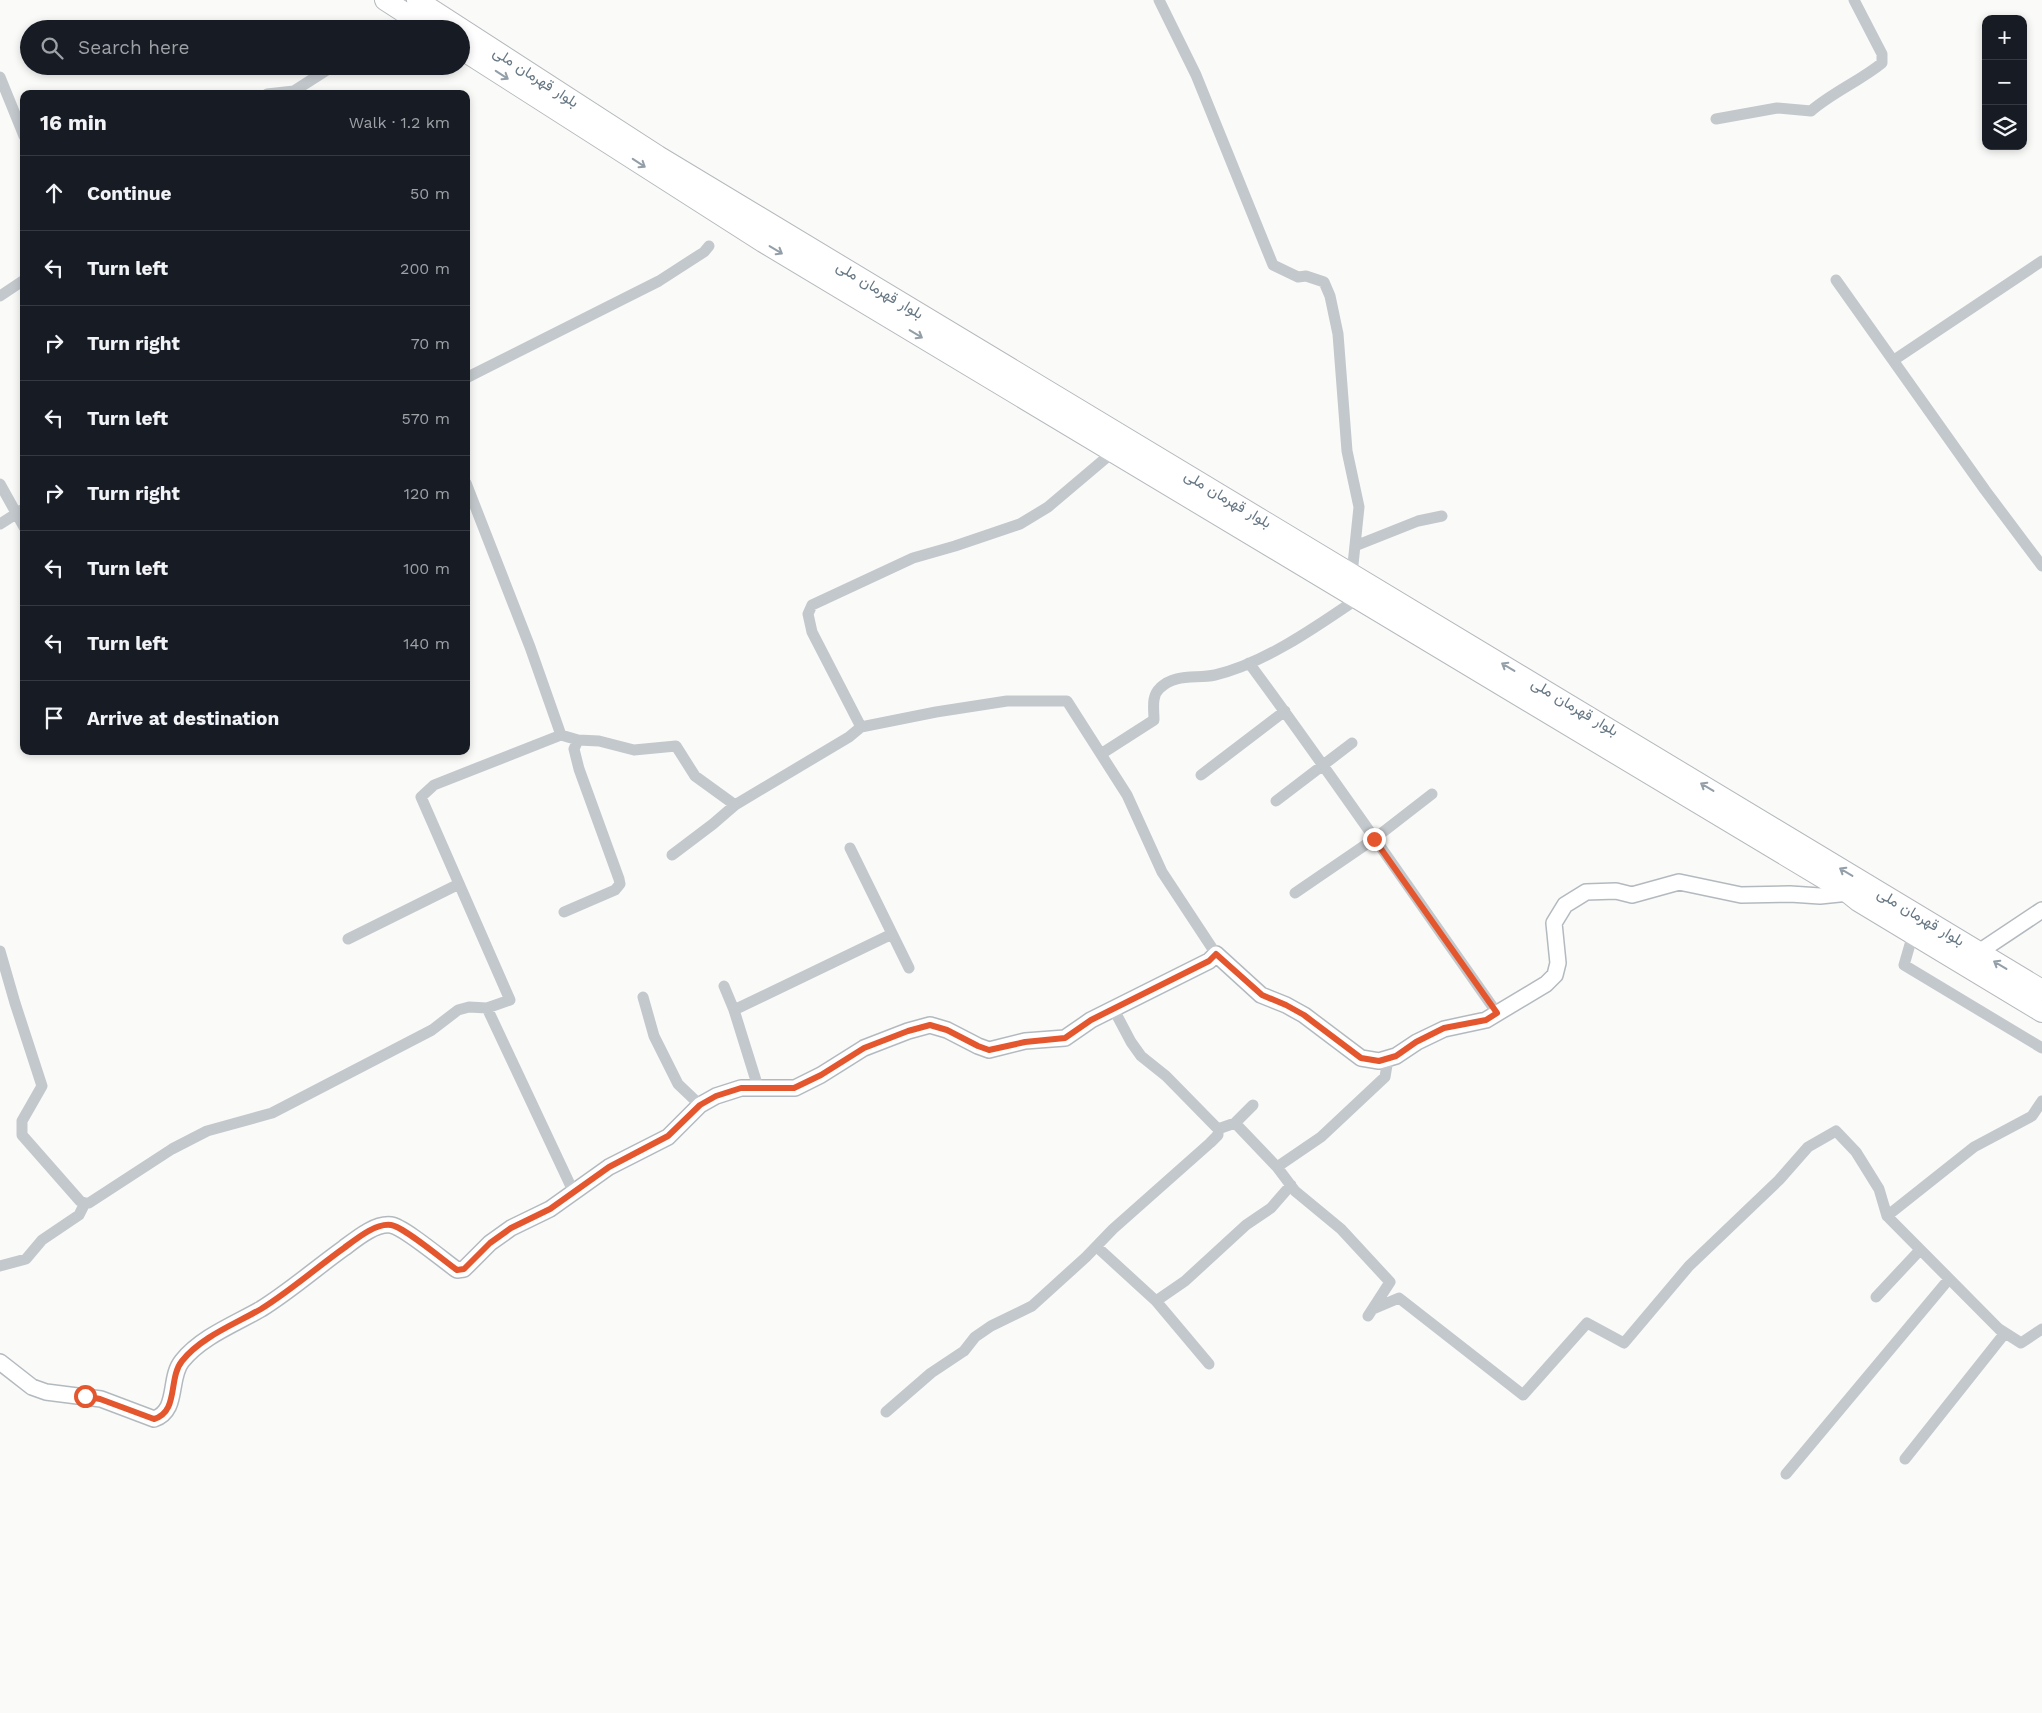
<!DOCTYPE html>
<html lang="en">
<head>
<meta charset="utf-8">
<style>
  :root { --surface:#171b24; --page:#242831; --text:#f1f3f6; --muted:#9ea1a6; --line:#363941 }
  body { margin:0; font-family:"Work Sans",Vazirmatn,sans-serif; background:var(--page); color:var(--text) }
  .controls { position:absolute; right:15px; top:15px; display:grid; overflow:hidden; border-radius:10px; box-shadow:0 2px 8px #0003 }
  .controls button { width:45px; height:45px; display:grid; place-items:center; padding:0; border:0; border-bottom:1px solid var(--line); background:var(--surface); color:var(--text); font:25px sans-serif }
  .stop { position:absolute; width:15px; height:15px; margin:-11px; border:4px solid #e4572e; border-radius:50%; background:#fff }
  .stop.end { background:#e4572e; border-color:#fff; box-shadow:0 1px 5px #0008 }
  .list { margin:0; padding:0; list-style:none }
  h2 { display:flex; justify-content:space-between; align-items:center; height:65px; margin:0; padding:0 20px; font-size:21px }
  h2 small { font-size:16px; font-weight:400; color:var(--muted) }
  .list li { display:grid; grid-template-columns:32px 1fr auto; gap:15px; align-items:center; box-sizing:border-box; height:75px; padding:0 20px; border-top:1px solid var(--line) }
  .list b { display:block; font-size:19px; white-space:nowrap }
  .list em { font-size:16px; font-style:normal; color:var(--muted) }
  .icon { flex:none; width:28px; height:28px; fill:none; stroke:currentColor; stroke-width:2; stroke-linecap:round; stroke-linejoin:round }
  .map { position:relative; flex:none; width:2042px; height:1713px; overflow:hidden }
  .search { position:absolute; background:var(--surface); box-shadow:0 2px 8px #0003; left:20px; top:20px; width:450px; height:55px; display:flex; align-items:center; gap:12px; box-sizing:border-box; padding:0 18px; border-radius:28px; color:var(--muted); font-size:19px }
  .panel { position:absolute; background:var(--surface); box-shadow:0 2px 8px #0003; left:20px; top:90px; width:450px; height:665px; border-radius:10px }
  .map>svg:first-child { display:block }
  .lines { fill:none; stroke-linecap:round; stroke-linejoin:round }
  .secondary-casing { stroke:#b3babf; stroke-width:18 }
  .highway-casing { stroke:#b4b9bd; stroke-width:22 }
  .street { stroke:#c3c8cc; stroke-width:11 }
  .secondary { stroke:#fff; stroke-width:15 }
  .highway { stroke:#fff; stroke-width:20 }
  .oneway { stroke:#939fa8 }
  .route { stroke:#e4572e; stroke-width:6 }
  .labels { text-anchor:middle; stroke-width:5; stroke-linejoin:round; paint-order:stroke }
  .street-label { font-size:15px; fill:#657683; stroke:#fff }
</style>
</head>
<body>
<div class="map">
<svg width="2042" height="1713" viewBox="0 0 2042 1713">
  <rect width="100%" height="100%" fill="#fafaf8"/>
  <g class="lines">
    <g class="secondary-casing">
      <path id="secondary" d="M1979,952L2042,910
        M0,1362L32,1387L46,1392L101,1399L154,1419C179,1411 168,1378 182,1361C201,1337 235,1324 261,1309C290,1291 316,1268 344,1248C356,1239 375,1223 391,1225C404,1227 443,1260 457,1270L464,1269L490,1243L511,1228L550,1209L609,1167L668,1137L700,1105L716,1096L741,1088H795L821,1075L864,1048L908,1031L930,1025L947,1030L978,1046L989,1050L1025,1041L1065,1038L1091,1020L1209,961L1216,954L1261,995L1286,1005L1304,1015L1361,1058L1379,1061L1396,1056L1417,1042L1444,1029L1486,1020L1546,984L1555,975L1558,963L1554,923L1565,905L1586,892L1616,891L1632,895L1679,882L1741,895L1790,894L1820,896L1849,893"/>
    </g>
    <g class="highway-casing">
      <path id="highway" d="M385,0L430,29
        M417,0L658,156L2042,990
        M461,49L763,242L1848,893L1858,901L2042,1012"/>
    </g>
    <path class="street" d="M1159,0L1196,75L1273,265L1298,277L1306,276L1324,282L1330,296L1338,334L1347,451L1359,507L1352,574
      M391,29L411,16
      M0,77L24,136
      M267,94L294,91L333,66
      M1716,119L1777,108L1811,111C1833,92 1860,81 1882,63V54L1854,0
      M1836,280L1985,490L2042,566
      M0,296L24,280
      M1894,360L2042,261
      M466,378L659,281L704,252L709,246
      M466,483L530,647L561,735
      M0,484L24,527
      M0,524L22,510
      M1355,546L1418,521L1442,516
      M1249,663C1334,778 1415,897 1497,1013
      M861,727L812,632L808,614L812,605L913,558L955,546L1020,524L1048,507L1113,452
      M1101,754L1154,720C1154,709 1151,696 1160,688C1175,673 1196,679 1215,675C1263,664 1316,627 1357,599
      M1201,775L1285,711
      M1276,801L1352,743
      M850,848L909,968
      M672,855L713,824L735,805L849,737L861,727L936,712L1007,701H1067L1127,795L1162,872L1216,954
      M1295,893L1374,839L1432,794
      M564,912L615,890L620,884L619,879L579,769L574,749L578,740
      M1913,934L1904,965L2042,1048
      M348,939L459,884
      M0,951L15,1003L42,1086L22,1121V1135L80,1201L85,1203L79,1215L42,1240L26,1259L0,1266
      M724,986L734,1010L758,1087
      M643,997L654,1036L678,1084L700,1105
      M487,1008L574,1193
      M1113,1008L1131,1042L1141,1056L1166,1076L1218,1129L1235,1123L1277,1167
      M734,1010L892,934
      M1235,1123L1253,1105
      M85,1203H89L172,1149L207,1131L272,1113L432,1030L458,1010L469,1007L487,1008L510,1000L421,797L434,785L561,735L578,740L599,741L634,750L676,746L695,776L735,805
      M1887,1216L1974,1147L2032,1116L2042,1101
      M1097,1247L1156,1301L1209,1364
      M1876,1297L1920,1250
      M1156,1301L1185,1281L1246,1225L1271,1208L1291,1185
      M1373,1309L1399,1298L1523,1395L1587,1323L1624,1343L1689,1266L1779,1180L1808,1147L1836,1131L1856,1152L1879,1189L1887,1216L1999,1329L2021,1343L2042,1329
      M1368,1316L1390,1282L1341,1229L1295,1191L1277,1167L1321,1137L1385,1077L1388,1059
      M886,1412L931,1373L964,1351L975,1337L991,1326L1032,1306L1086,1257L1113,1229L1210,1143L1218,1135V1129
      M1905,1459L2005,1333
      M1786,1474L1949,1279"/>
    <use href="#secondary" class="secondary"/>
    <use href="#highway" class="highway"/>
  </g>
  <defs><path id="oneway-shaft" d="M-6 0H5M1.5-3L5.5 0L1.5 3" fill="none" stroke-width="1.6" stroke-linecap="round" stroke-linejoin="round" transform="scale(1.25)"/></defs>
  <g class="oneway">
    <use href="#oneway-shaft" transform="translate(502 75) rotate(33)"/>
    <use href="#oneway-shaft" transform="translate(639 163) rotate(33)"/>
    <use href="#oneway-shaft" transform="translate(776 250) rotate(31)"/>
    <use href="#oneway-shaft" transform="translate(916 334) rotate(31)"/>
    <use href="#oneway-shaft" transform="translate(1508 667) rotate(-149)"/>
    <use href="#oneway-shaft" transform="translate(1707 787) rotate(-149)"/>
    <use href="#oneway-shaft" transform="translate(1846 872) rotate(-149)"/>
    <use href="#oneway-shaft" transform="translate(2000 965) rotate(-149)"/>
  </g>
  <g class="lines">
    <path class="route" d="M85,1396L100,1399L154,1419C179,1412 168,1378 182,1361C201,1337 235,1324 261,1309C290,1291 316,1268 344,1248C356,1239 375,1223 391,1225C404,1227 443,1260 457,1270L464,1269L490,1243L511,1228L550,1209L609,1167L668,1136L700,1105L716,1096L741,1088H794L821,1075L864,1048L908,1031L930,1025L947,1030L978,1046L989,1050L1025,1042L1065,1038L1091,1020L1209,961L1216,954L1262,995L1286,1005L1304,1015L1361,1058L1379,1061L1396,1056L1416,1042L1444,1028L1486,1020L1497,1013L1374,839"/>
  </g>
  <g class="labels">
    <g class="street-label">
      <text transform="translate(536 77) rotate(33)" y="5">بلوار قهرمان ملی</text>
      <text transform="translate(880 290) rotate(31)" y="5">بلوار قهرمان ملی</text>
      <text transform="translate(1228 499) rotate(31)" y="5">بلوار قهرمان ملی</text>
      <text transform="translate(1575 707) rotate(31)" y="5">بلوار قهرمان ملی</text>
      <text transform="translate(1921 917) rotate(31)" y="5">بلوار قهرمان ملی</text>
    </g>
  </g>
</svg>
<div class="controls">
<button>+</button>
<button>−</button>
<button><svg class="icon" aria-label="layers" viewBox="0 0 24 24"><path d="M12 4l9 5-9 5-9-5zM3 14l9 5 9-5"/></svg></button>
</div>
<div class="stop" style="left:85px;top:1396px"></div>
<div class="stop end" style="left:1374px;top:839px"></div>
<div class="search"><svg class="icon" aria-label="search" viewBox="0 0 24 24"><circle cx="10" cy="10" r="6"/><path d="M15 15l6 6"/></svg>Search here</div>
<section class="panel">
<h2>16 min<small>Walk · 1.2 km</small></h2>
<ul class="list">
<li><svg class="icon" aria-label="ahead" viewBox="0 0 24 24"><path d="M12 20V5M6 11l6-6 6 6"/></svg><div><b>Continue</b></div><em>50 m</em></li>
<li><svg class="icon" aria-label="left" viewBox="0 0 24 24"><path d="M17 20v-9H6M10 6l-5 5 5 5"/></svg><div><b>Turn left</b></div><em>200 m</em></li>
<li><svg class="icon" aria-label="right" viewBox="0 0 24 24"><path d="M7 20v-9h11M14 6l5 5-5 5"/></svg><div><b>Turn right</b></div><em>70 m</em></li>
<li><svg class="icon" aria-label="left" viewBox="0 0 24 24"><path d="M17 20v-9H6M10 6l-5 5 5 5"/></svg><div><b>Turn left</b></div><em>570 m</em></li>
<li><svg class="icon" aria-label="right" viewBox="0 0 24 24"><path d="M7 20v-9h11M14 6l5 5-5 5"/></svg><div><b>Turn right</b></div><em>120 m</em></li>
<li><svg class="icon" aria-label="left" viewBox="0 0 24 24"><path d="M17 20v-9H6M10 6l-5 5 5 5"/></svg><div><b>Turn left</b></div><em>100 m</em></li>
<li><svg class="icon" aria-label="left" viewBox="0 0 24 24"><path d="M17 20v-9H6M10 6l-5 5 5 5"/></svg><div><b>Turn left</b></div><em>140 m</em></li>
<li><svg class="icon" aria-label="arrive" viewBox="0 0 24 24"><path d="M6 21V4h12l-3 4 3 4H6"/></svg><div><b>Arrive at destination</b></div></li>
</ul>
</section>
</div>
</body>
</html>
